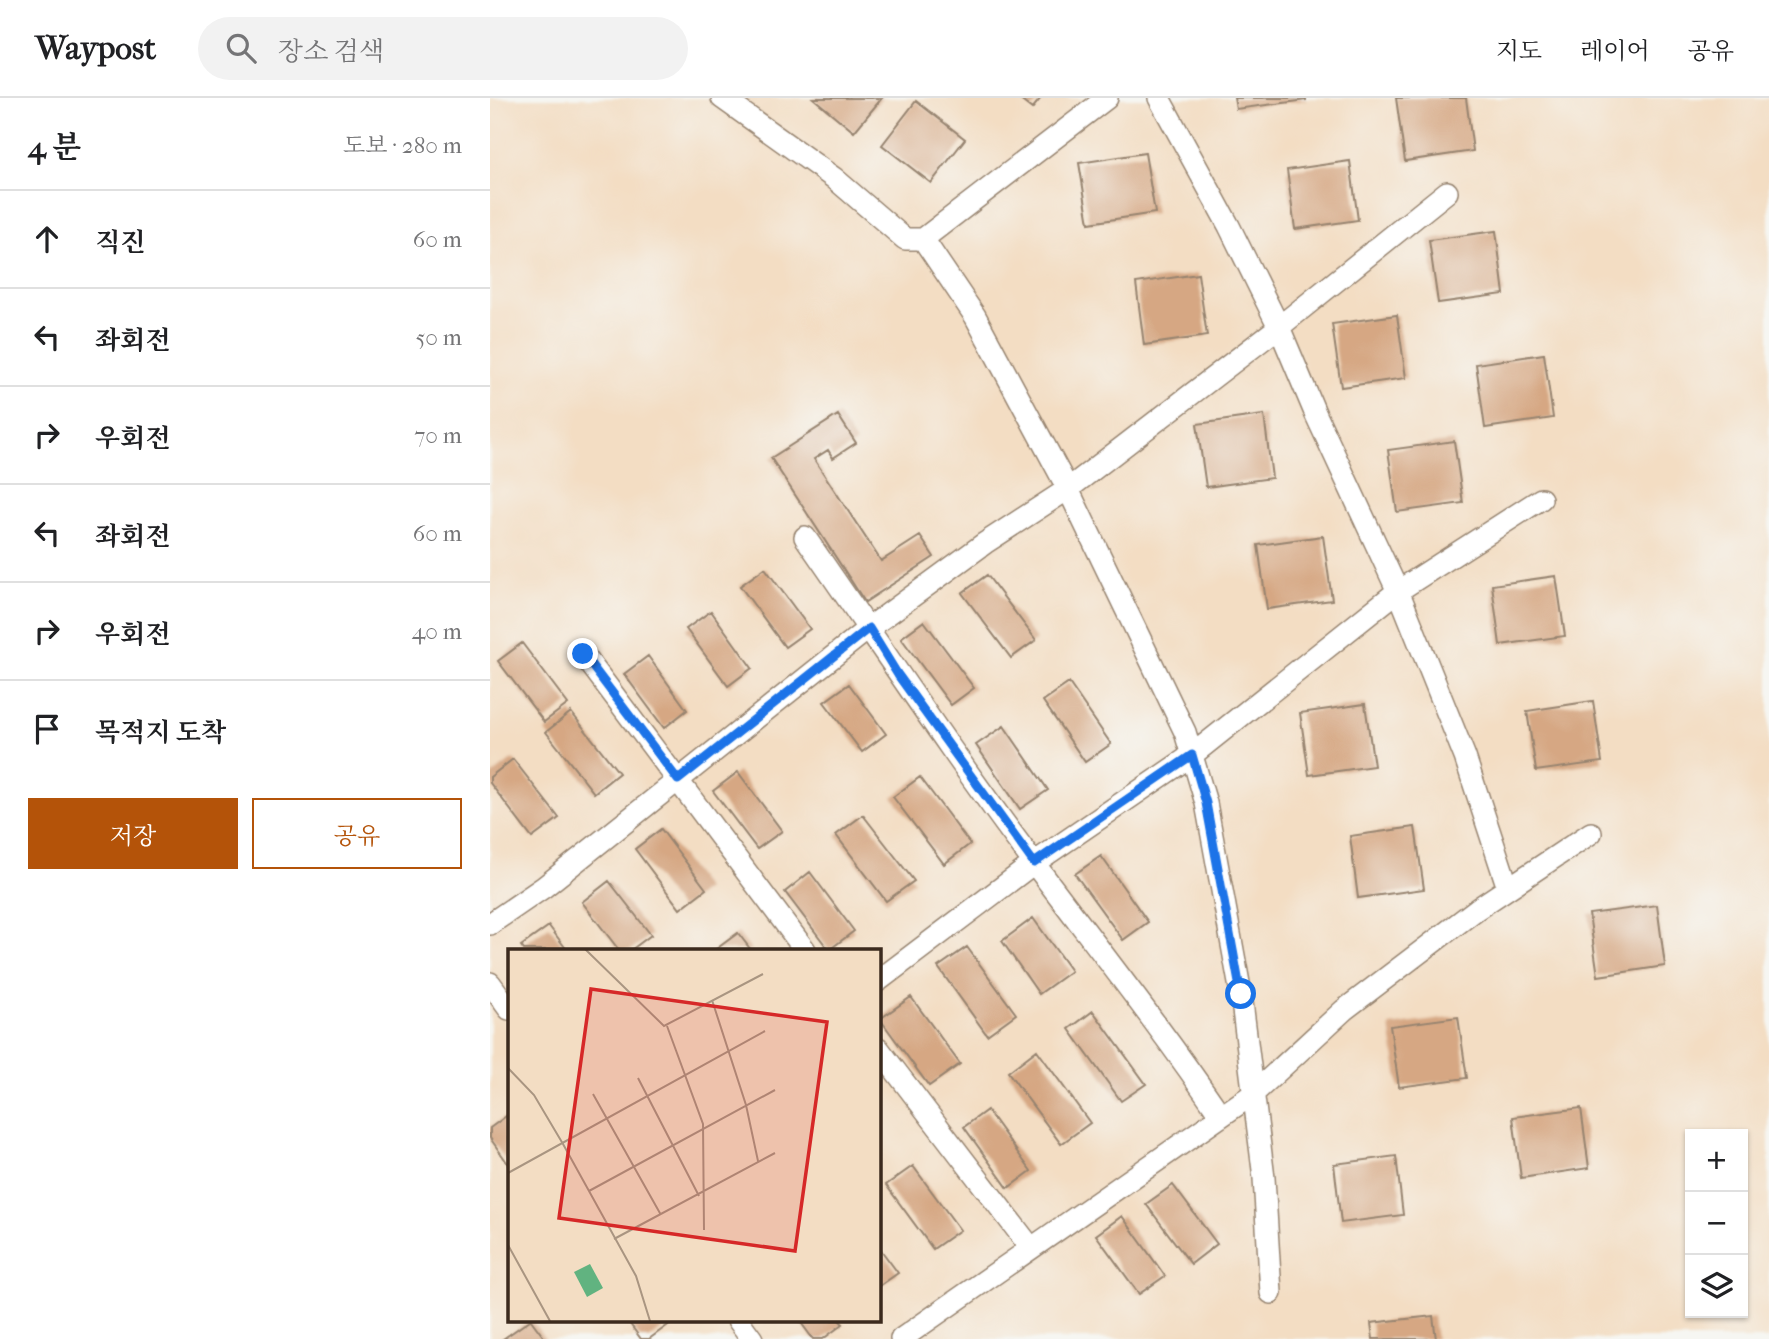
<!DOCTYPE html>
<html lang="ko">
<head>
<meta charset="utf-8">
<style>
  :root { --surface:#fff; --page:#f2f2f2; --text:#202124; --muted:#757577; --line:#e0e0e0; --accent:#b45309 }
  body { margin:0; font-family:"IM FELL French Canon","Noto Serif KR",serif; background:var(--page); color:var(--text) }
  .controls { position:absolute; right:21px; bottom:21px; display:grid; overflow:hidden; border-radius:0px; box-shadow:0 2px 5px #0004 }
  .controls button { width:63px; height:63px; display:grid; place-items:center; padding:0; border:0; border-bottom:2px solid var(--line); background:var(--surface); color:var(--text); font:35px sans-serif }
  .stop { position:absolute; width:21px; height:21px; margin:-16px; border:5px solid #1a73e8; border-radius:50%; background:#fff }
  .stop.end { background:#1a73e8; border-color:#fff; box-shadow:0 2px 7px #0008 }
  .list { margin:0; padding:0; list-style:none }
  h2 { display:flex; justify-content:space-between; align-items:center; height:91px; margin:0; padding:0 28px; font-size:30px }
  h2 small { font-size:23px; font-weight:400; color:var(--muted) }
  .list li { display:grid; grid-template-columns:46px 1fr auto; gap:21px; align-items:center; box-sizing:border-box; height:98px; padding:0 28px; border-top:2px solid var(--line) }
  .list b { display:block; font-size:26px; white-space:nowrap }
  .list em { font-size:23px; font-style:normal; color:var(--muted) }
  .actions { display:flex; gap:14px; padding:21px 28px }
  .actions a { flex:1; padding:16px 0; border:2px solid var(--accent); border-radius:0px; text-align:center; font-size:24px; color:var(--accent) }
  .actions .main { background:var(--accent); color:#fff }
  .icon { flex:none; width:38px; height:38px; fill:none; stroke:currentColor; stroke-width:2; stroke-linecap:round; stroke-linejoin:round }
  .map { position:relative; flex:none; width:1279px; height:1241px; overflow:hidden }
  header { display:flex; align-items:center; gap:42px; box-sizing:border-box; height:98px; padding:0 35px; background:var(--surface); border-bottom:2px solid var(--line) }
  header strong { font-size:33px }
  nav { display:flex; gap:38px; margin-inline-start:auto; font-size:24px }
  .search { width:490px; height:63px; background:var(--page); display:flex; align-items:center; gap:18px; box-sizing:border-box; padding:0 24px; border-radius:38px; color:var(--muted); font-size:26px }
  main { display:flex }
  aside { flex:1; background:var(--surface) }
  .map>svg:first-child { display:block }
  .building { fill:#d6a783 }
  .lines { fill:none; stroke-linecap:round; stroke-linejoin:round }
  .minor-casing { stroke:#978470; stroke-width:24 }
  .minor { stroke:#fff; stroke-width:21 }
  .route { stroke:#1a73e8; stroke-width:9 }
  .inset-road { fill:none; stroke:#a99581; stroke-width:2 }
  .view { fill:#d62828; fill-opacity:0.15; stroke:#d62828; stroke-width:3.5 }
  .inset-edge { fill:none; stroke:#3b2a1e; stroke-width:3.5 }
</style>
</head>
<body>
<header>
<strong>Waypost</strong>
<div class="search"><svg class="icon" aria-label="search" viewBox="0 0 24 24"><circle cx="10" cy="10" r="6"/><path d="M15 15l6 6"/></svg>장소 검색</div>
<nav><a>지도</a><a>레이어</a><a>공유</a></nav>
</header>
<main>
<aside>
<h2>4 분<small>도보 · 280 m</small></h2>
<ul class="list">
<li><svg class="icon" aria-label="ahead" viewBox="0 0 24 24"><path d="M12 20V5M6 11l6-6 6 6"/></svg><div><b>직진</b></div><em>60 m</em></li>
<li><svg class="icon" aria-label="left" viewBox="0 0 24 24"><path d="M17 20v-9H6M10 6l-5 5 5 5"/></svg><div><b>좌회전</b></div><em>50 m</em></li>
<li><svg class="icon" aria-label="right" viewBox="0 0 24 24"><path d="M7 20v-9h11M14 6l5 5-5 5"/></svg><div><b>우회전</b></div><em>70 m</em></li>
<li><svg class="icon" aria-label="left" viewBox="0 0 24 24"><path d="M17 20v-9H6M10 6l-5 5 5 5"/></svg><div><b>좌회전</b></div><em>60 m</em></li>
<li><svg class="icon" aria-label="right" viewBox="0 0 24 24"><path d="M7 20v-9h11M14 6l5 5-5 5"/></svg><div><b>우회전</b></div><em>40 m</em></li>
<li><svg class="icon" aria-label="arrive" viewBox="0 0 24 24"><path d="M6 21V4h12l-3 4 3 4H6"/></svg><div><b>목적지 도착</b></div></li>
</ul>
<div class="actions"><a class="main">저장</a><a>공유</a></div>
</aside>
<div class="map">
<svg width="1279" height="1241" viewBox="0 0 1279 1241">
  <rect width="100%" height="100%" fill="#f6f6f2"/>
  <filter id="ink" filterUnits="userSpaceOnUse"><feTurbulence type="fractalNoise" baseFrequency=".0143" numOctaves="2"/><feDisplacementMap in="SourceGraphic" scale="14" xChannelSelector="R" yChannelSelector="G"/><feConvolveMatrix kernelMatrix="1 2 1 2 8 2 1 2 1" color-interpolation-filters="sRGB"/></filter>
  <filter id="wash" filterUnits="userSpaceOnUse"><feTurbulence type="fractalNoise" baseFrequency=".00686" numOctaves="4" result="noise"/><feDisplacementMap in="SourceGraphic" scale="28" xChannelSelector="R" yChannelSelector="G"/><feGaussianBlur stdDeviation="1.57" result="paint"/><feColorMatrix in="noise" values="0 0 0 0 0 0 0 0 0 0 0 0 0 0 0 0 0 1.4 0 .05"/><feComposite in="paint" operator="in"/></filter>
  <g filter="url(#wash)">
    <rect width="100%" height="100%" fill="#f3ddc3"/>
    <g id="blocks">
      <path class="building" d="M323,0H392L364,34Z
        M528,0H551L542,11Z
        M744,0H816V2L746,11Z
        M906,0H976L983,53L915,63Z
        M426,3L475,41L441,85L392,47Z
        M655,55L665,115L599,125L589,65Z
        M860,63L868,122L805,131L797,72Z
        M1006,133L1014,196L948,205L939,142Z
        M708,176L717,238L654,247L646,185Z
        M907,217L916,280L851,289L842,226Z
        M1054,256L1063,320L995,330L986,266Z
        M348,317L366,345L343,360L338,352L324,361L391,463L430,438L444,459L375,504L281,360Z
        M774,317L782,380L716,389L707,326Z
        M964,343L973,405L907,414L898,352Z
        M833,438L842,502L777,511L768,447Z
        M275,470L320,531L295,549L250,488Z
        M497,477L546,542L521,560L472,495Z
        M1066,478L1075,538L1010,547L1002,487Z
        M221,513L262,570L238,588L196,531Z
        M434,523L484,590L461,607L411,540Z
        M32,545L78,606L54,624L8,563Z
        M158,558L197,612L174,630L134,576Z
        M579,585L621,646L595,664L553,603Z
        M359,586L396,636L372,654L334,604Z
        M1103,603L1112,664L1046,673L1037,613Z
        M875,606L884,668L819,677L810,615Z
        M81,614L129,675L104,695L56,634Z
        M514,628L558,692L530,711L486,647Z
        M23,661L69,720L42,740L0,685V679Z
        M248,674L292,733L267,751L223,693Z
        M430,679L480,746L454,766L403,699Z
        M373,717L424,783L396,803L346,737Z
        M925,729L934,791L868,800L860,738Z
        M171,731L216,791L190,811L145,751Z
        M611,758L658,824L633,842L585,776Z
        M320,774L364,833L339,852L295,794Z
        M119,783L161,837L141,852H129L92,804Z
        M1167,807L1175,868L1108,878L1099,816Z
        M543,820L581,873L549,896L512,843Z
        M59,828L77,852H34L31,848Z
        M248,835L261,852H225Z
        M477,849L526,916L497,937L448,869Z
        M421,899L470,966L439,988L390,921Z
        M603,913L656,986L631,1003L579,931Z
        M968,919L977,980L909,989L900,928Z
        M547,952L600,1025L571,1046L518,974Z
        M1091,1010L1099,1070L1031,1080L1023,1019Z
        M497,1012L541,1073L518,1090L474,1029Z
        M19,1016V1067L0,1040V1030Z
        M906,1058L913,1117L851,1125L844,1066Z
        M423,1068L470,1132L443,1151L396,1087Z
        M683,1087L727,1146L701,1166L656,1106Z
        M632,1118L675,1178L649,1196L606,1137Z
        M388,1148L408,1175L388,1189Z
        M943,1218L946,1241H883L881,1225Z
        M41,1222L55,1241H13L40,1222Z
        M137,1222H185L159,1241H151Z
        M309,1222H349L353,1226L333,1241H323Z"/>
    </g>
  </g>
  <g filter="url(#ink)">
    <use href="#blocks" fill-opacity="0" stroke="#978470" stroke-width="2"/>
    <g class="lines">
      <g class="minor-casing">
        <path id="minor" d="M232,0L344,80L415,141H433L617,0
          M669,0L739,128L789,229L826,317L911,500L975,659L1018,790
          M433,141L485,218L578,391L695,634L716,705L751,896L774,1080L781,1195
          M315,439C391,548 464,659 544,765C607,849 672,931 731,1018
          M93,556L315,852
          M0,826L54,789L379,530L495,445L578,391L789,229L957,94
          M388,883L544,765L702,657L908,493L1051,401
          M0,885L19,911
          M388,950L541,1150
          M248,1222L262,1241
          M411,1241L763,996L854,912L987,811L1101,735"/>
      </g>
      <use href="#minor" class="minor"/>
    </g>
  </g>
  <g class="lines" filter="url(#ink)">
    <path class="route" d="M93,556L188,682L379,530L408,577L544,765L702,657L716,705L751,896"/>
  </g>
  <g transform="translate(18 851)">
    <rect width="373" height="373" fill="#f3ddc3"/>
    <path d="M82,315L95,339L79,348L66,323Z" fill="#61b380"/>
    <path class="inset-road" d="M77,0L156,77L255,25M204,51L238,156L250,212M159,77L195,175L196,281M0,119L26,146L55,195L128,327L142,372M130,129L191,247M85,145L153,266M0,224L257,82M81,242L267,141M106,290L267,204M0,296L42,372"/>
    <path class="view" d="M83,40L319,73L287,302L51,269Z"/>
    <rect width="373" height="373" class="inset-edge"/>
  </g>
</svg>
<div class="controls">
<button>+</button>
<button>−</button>
<button><svg class="icon" aria-label="layers" viewBox="0 0 24 24"><path d="M12 4l9 5-9 5-9-5zM3 14l9 5 9-5"/></svg></button>
</div>
<div class="stop" style="left:751px;top:896px"></div>
<div class="stop end" style="left:93px;top:556px"></div>
</div>
</main>
</body>
</html>
